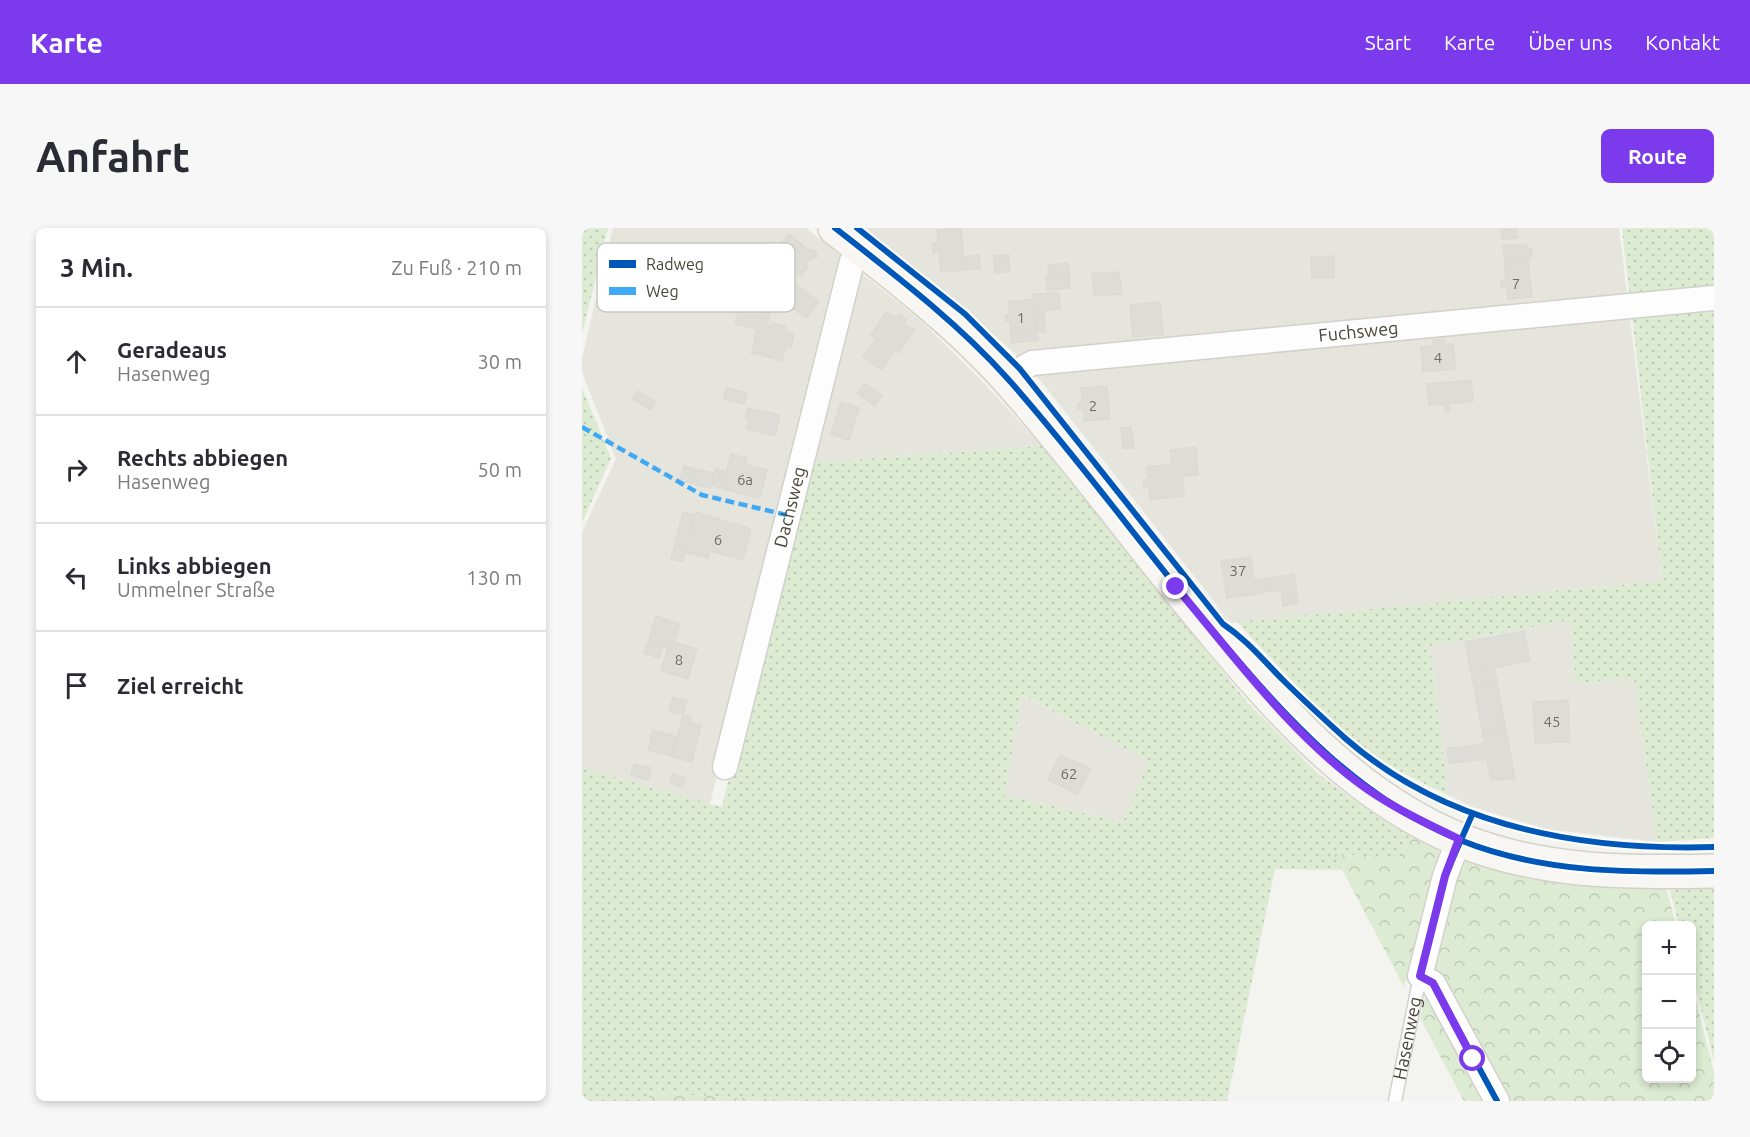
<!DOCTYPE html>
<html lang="de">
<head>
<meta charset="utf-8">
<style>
  :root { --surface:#fff; --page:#f7f7f7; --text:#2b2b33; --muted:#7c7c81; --line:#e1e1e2; --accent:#7c3aed }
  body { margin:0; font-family:Ubuntu,sans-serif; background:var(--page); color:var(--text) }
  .controls { position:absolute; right:18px; bottom:18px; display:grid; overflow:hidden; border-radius:9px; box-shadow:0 3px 9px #0003 }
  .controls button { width:54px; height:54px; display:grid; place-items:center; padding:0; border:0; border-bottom:2px solid var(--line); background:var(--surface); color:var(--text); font:30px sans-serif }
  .stop { position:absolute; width:18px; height:18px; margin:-14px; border:4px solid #7c3aed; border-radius:50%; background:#fff }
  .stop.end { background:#7c3aed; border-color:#fff; box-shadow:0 2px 6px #0008 }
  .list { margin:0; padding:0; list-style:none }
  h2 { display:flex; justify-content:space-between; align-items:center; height:78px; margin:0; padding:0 24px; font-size:26px }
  h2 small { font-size:20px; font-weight:400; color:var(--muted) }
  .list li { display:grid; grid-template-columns:39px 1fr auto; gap:18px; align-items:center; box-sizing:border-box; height:108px; padding:0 24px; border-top:2px solid var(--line) }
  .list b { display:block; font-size:22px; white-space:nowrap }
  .list p { margin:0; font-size:20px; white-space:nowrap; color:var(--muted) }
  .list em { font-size:20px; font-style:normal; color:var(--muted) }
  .icon { flex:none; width:33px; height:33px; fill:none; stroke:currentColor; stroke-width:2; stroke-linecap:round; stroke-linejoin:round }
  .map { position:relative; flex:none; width:1132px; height:873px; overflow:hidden; border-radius:9px }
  header { display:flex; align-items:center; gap:36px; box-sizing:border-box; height:84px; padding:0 30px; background:var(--accent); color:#fff }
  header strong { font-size:28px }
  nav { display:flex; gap:33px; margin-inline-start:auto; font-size:21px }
  .intro { display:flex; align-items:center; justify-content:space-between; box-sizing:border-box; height:144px; padding:0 36px }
  h1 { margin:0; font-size:42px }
  .button { padding:15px 27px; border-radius:9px; background:var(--accent); color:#fff; font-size:21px; font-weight:700 }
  main { display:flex; gap:36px; padding:0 36px }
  aside { flex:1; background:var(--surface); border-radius:9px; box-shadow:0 3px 9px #0003 }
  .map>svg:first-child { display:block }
  .residential { fill:#e6e5dd }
  .grass { fill:url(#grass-dots); fill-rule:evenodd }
  .forest { fill:url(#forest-crowns) }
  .building { fill:#dddcd7; stroke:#dbdad5; stroke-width:1.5 }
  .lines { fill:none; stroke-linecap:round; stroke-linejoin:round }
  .lane-casing { stroke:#d1d1cc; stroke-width:15 }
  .street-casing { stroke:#d1d1cc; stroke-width:27 }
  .secondary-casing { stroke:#d3d2c8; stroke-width:36 }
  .lane { stroke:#fdfdfd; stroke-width:12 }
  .street { stroke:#fdfdfd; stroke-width:24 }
  .secondary { stroke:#f7f6f2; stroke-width:33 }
  .quiet { stroke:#3fa9f5; stroke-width:4.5; stroke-dasharray:9 4.5; stroke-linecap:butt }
  .cycleway-casing { stroke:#fff; stroke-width:10 }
  .cycleway { stroke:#0057b8; stroke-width:6 }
  .route { stroke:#7c3aed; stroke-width:8 }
  .labels { text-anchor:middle; stroke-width:6; stroke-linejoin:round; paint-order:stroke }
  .number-label { font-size:15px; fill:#6f6c62 }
  .street-label { font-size:18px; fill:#49463a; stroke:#fff }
  .key { fill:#fff; stroke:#c8c8c4; stroke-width:1.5 }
  .key-label { font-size:16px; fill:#49463a }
</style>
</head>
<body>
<header>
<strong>Karte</strong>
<nav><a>Start</a><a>Karte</a><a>Über uns</a><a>Kontakt</a></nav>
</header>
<div class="intro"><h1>Anfahrt</h1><a class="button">Route</a></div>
<main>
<aside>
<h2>3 Min.<small>Zu Fuß · 210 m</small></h2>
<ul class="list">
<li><svg class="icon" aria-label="ahead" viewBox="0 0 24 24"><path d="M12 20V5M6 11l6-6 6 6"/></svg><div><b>Geradeaus</b><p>Hasenweg</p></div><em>30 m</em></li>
<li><svg class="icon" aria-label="right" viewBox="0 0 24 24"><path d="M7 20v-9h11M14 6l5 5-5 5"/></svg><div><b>Rechts abbiegen</b><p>Hasenweg</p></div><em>50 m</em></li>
<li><svg class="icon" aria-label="left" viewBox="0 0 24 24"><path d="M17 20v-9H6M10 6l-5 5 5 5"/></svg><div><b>Links abbiegen</b><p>Ummelner Straße</p></div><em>130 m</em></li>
<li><svg class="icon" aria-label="arrive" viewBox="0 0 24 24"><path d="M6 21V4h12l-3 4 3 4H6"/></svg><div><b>Ziel erreicht</b></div></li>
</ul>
</aside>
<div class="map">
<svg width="1132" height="873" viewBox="0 0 1132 873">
  <defs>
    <pattern id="grass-dots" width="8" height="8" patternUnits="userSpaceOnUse" patternTransform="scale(1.5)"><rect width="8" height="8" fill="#dcebd2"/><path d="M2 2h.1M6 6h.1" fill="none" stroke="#becbb5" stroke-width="1.8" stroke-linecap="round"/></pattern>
    <pattern id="forest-crowns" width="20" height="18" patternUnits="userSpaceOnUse" patternTransform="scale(1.5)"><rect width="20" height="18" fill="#dcebd2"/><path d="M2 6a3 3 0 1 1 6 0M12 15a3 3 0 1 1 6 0" fill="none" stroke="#becbb5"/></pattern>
  </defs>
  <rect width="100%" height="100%" fill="#f3f3ef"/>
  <path class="residential" d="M31,0H224L263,31L128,576L0,540V304L34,231L0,144V130Z
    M283,0H1037L1080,353L649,395L459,153L428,121Z
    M274,41L336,90L398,151L460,218L224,235Z
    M988,392L1052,450L1075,614L964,601L891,579L866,567L848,418Z
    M439,467L568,533L541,594L422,567Z"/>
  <path class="grass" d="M0,0H26L0,106Z
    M1040,0H1132V610L1075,614L1052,450L994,455L988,392L848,418L866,567C848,558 829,550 813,540C758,508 699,441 655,394L1080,353Z
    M0,160L29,230L0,295Z
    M460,218L666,475L735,545L796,589L830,609L818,631L753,626L760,642L693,641L645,873H225L69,865L66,873H0V540L140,579L224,235ZM440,467L567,533L541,594L422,567Z
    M1132,656V832L1110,746V698L1097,697L1087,659Z"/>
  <path class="forest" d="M830,609L858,620L822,759L752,626L818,631Z
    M880,629L1083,655L1094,697L1064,698V850H1110V757L1132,844V873H882L838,790Z
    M68,865L225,873H66Z"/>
  <path class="building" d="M379,0L383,42L359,44L357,24L351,25L350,16L356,15L355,2Z
    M934,1L935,10L920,11L919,2Z
    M207,6L225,21L234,23L235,29L226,33L224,37L226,39L219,48L216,46L213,49L214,54L211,58L206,59L201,50L189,40L196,31L186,21L189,14L199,15Z
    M944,16L945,20H949L950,28L946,29V34L923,36L921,18Z
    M397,27L398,40L383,42L382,29Z
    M427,27V34L412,36L411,28Z
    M752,28V49L730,50L729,29Z
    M427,34L428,44L413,45L412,36Z
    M946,34L950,69L926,71L925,60H919V52H924L922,37Z
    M486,35L487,45L467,47L466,37Z
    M537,44L540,66L512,68L510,46Z
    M487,46L488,60L465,62L464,48Z
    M213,55L237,74L224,90L203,74L208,67L202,62Z
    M472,65L477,66L478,81L453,84L451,66Z
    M159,71L183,78L182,83L188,84L185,97L190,98V95L203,98L202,103L212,106L209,119L204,117L200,133L170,123L175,101L153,96Z
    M452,71L455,104L429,107L428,93H424L423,87L427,86L426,74Z
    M578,74L581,106L551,109L548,77Z
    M304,84L314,90L317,86L325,91L322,96L332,102L317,125L313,122L300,142L281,129L294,110L289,107Z
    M453,84H462L463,104H455Z
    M455,104L456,112L430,115L429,107Z
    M862,111V117L871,116L874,141L841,144L839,119L851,118V112Z
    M170,123L190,128L189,130L169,125Z
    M889,152L891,173L867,176L868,183H863L862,176L847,177L845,156Z
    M282,155L300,167L293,178L275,166Z
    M525,158L528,191L502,193L501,180L496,181V175L500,174L499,160Z
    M144,160L165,165L162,176L142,171Z
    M55,163L74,174L69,182L50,171Z
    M259,174L277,180L267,212L249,206Z
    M166,180L198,187L193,208L165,201L167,191L163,190Z
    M549,199L552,220L541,221L539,200Z
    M614,219L616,247L601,248L602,268L568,272L567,259H562L561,252L566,251L565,239L590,236L588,222Z
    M149,226L165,230L163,236L185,242L178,270L140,261Z
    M102,238L113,241L109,255L98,253Z
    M113,241L132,245L128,260L109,255Z
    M133,241L145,244L140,260L129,257Z
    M101,284L112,287L101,334L89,331Z
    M114,284L169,301L161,332L128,323L126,330L102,324Z
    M669,329L674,366L645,370L639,333Z
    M712,346L715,365L700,367L699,362L683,364L681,351Z
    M681,351L683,364L674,366L672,352Z
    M715,365L716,375L701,378L700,367Z
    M74,388L98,396L92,414L88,413L86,420L66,414Z
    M942,403L948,433L889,444L883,414Z
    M88,413L115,421L106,451L79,443Z
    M66,414L81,418L77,430L62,425Z
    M912,440L915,454L892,459L889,444Z
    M915,454L924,502H921L912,455Z
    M912,455L921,502L901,506L892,459Z
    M91,469L105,473L101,487L87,483Z
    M986,472L988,514L953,515L951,474Z
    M101,487L109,489L107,494L119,498L110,534L90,529Z
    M71,502L95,509L90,528L66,522Z
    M924,502L933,551L909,552L905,531L882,534L880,519L903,515L901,506Z
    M880,519L882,534L867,535L865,520Z
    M478,527L509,541L496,566L466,552Z
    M52,536L69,540L66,552L49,547Z
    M90,546L103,550L101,559L88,555Z"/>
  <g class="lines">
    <g class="lane-casing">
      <g id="lane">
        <path id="s1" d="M813,873L838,748"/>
      </g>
    </g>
    <g class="street-casing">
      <g id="street">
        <path id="s2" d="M425,150L450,135L1132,70"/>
        <path id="s3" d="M143,539L270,33L278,20"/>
        <path d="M877,611L863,648L838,748L851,755L915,873"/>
      </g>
    </g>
    <g class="secondary-casing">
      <path id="secondary" d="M253,0C313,47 375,94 426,151C499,233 564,324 635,408C705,491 776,570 878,612C959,645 1047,645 1132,643"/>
    </g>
    <use href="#lane" class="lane"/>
    <use href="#street" class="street"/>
    <use href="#secondary" class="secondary"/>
    <path class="quiet" d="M0,199L120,267L205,287"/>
    <g class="cycleway-casing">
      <path id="cycleway" d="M253,0C313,47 375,94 426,151C499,233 564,324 635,408C705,491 776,570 878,612C959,645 1047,645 1132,643
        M275,0L383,86L438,141L641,396C665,412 681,432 701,452C721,472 743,492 764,511C866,600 1001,623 1132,619
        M890,587L863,648L838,748L851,755L915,873"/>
    </g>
    <use href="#cycleway" class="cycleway"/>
  </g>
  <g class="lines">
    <path class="route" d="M594,359C652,428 711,509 785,561C814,581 845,596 877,611L863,648L838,748L851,755L891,831"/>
  </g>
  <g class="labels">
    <g class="number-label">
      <text x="934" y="61">7</text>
      <text x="439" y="95">1</text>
      <text x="856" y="135">4</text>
      <text x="511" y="183">2</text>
      <text x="163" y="257">6a</text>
      <text x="136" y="317">6</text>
      <text x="656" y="348">37</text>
      <text x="97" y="437">8</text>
      <text x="970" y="499">45</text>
      <text x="487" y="551">62</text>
    </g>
    <g class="street-label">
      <text dy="6" stroke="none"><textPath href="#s2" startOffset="357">Fuchsweg</textPath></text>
      <text dy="6" stroke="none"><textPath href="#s3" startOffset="268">Dachsweg</textPath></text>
      <text dy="6" stroke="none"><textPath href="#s1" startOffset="64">Hasenweg</textPath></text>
    </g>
  </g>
  <rect x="15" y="15" width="198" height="69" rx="9" class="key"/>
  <rect x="27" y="32" width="27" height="8" fill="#0057b8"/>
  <rect x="27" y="59" width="27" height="8" fill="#3fa9f5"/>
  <g class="key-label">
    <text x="64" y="42">Radweg</text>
    <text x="64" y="69">Weg</text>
  </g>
</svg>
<div class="controls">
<button>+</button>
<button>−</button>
<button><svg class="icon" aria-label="locate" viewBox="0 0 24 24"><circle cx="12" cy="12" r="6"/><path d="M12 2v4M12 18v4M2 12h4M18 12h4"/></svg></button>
</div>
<div class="stop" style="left:891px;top:831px"></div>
<div class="stop end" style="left:594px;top:359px"></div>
</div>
</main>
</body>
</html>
